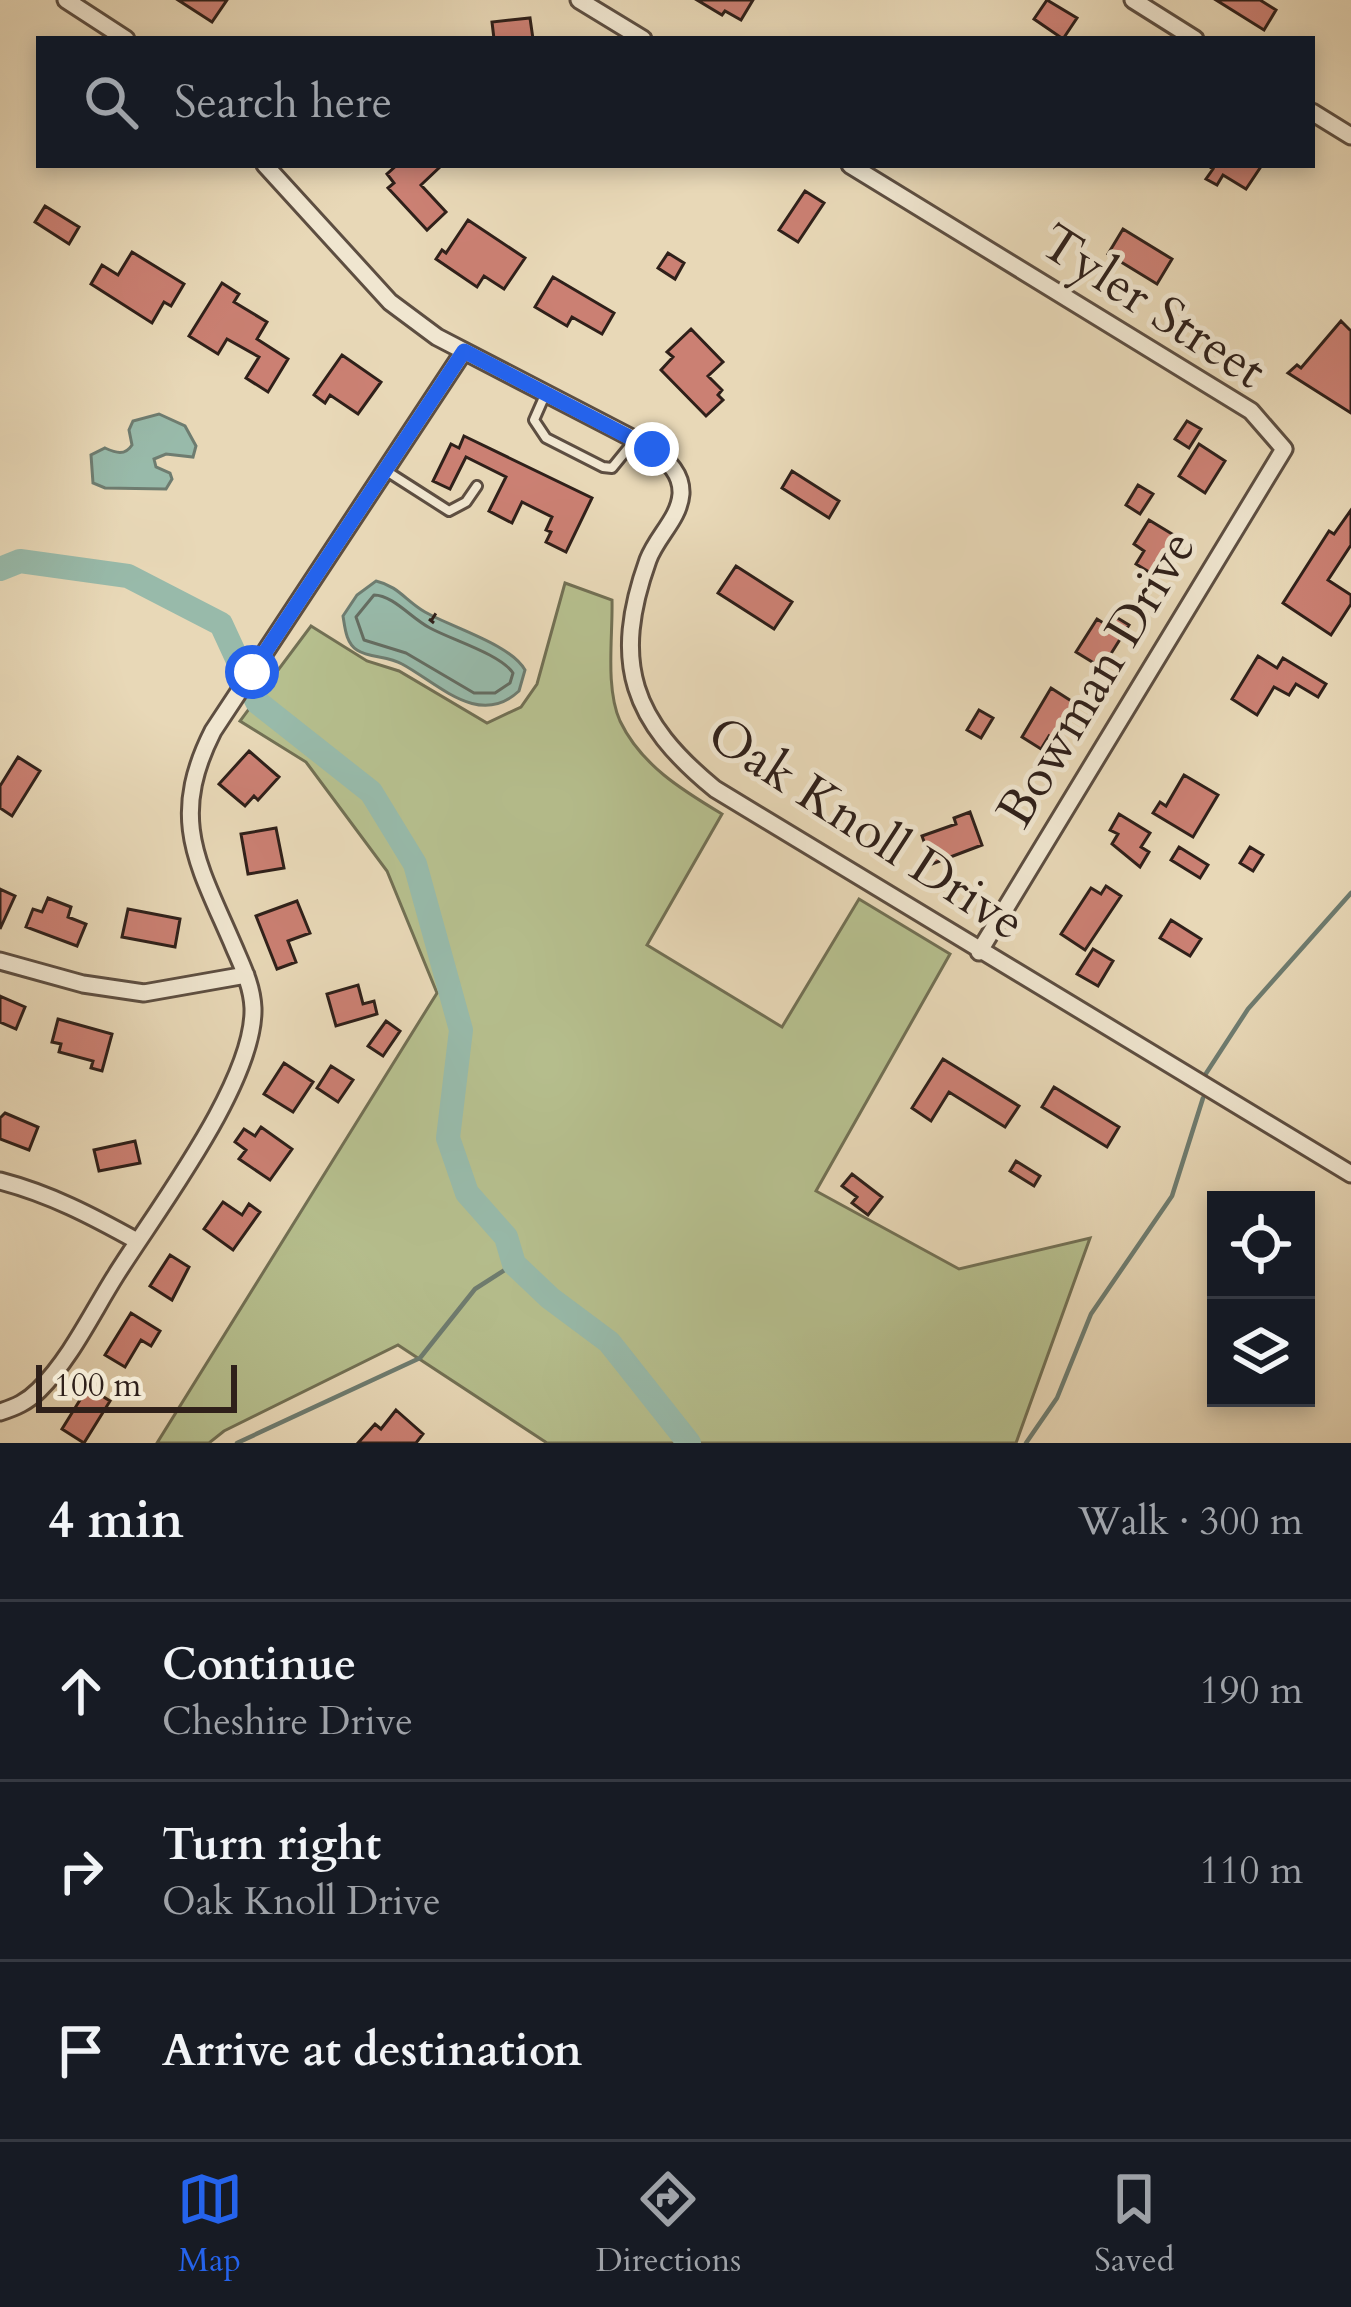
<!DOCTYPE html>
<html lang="en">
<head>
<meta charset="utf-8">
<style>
  :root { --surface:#171b24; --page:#20242c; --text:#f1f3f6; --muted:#9ea1a6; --line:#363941; --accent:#2563eb }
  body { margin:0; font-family:Cardo,serif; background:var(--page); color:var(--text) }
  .controls { position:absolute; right:36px; bottom:36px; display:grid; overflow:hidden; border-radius:0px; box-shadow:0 6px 18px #0003 }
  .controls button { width:108px; height:108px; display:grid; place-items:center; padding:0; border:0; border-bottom:3px solid var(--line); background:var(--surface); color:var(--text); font:60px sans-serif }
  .scale { position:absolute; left:36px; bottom:30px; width:201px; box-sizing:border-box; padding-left:12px; border:6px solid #2f201a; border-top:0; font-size:33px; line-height:42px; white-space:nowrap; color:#2f201a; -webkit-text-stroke:9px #f0e6d0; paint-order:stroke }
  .stop { position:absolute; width:36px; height:36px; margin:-27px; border:9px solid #2563eb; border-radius:50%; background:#fff }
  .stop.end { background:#2563eb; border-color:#fff; box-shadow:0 3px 12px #0008 }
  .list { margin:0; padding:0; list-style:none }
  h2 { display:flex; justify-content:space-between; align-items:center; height:156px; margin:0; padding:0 48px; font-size:51px }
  h2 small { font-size:39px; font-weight:400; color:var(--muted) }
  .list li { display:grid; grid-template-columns:78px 1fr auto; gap:36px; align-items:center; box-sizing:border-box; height:180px; padding:0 48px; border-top:3px solid var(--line) }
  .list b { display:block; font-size:45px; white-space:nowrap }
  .list p { margin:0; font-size:39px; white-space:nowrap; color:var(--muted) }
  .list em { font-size:39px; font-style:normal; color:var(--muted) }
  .icon { flex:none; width:66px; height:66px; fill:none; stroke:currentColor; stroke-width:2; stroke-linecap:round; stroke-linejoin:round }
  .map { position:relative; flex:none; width:1351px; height:1443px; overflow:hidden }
  .search { position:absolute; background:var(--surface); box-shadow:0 6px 18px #0003; left:36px; right:36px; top:36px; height:132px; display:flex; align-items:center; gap:30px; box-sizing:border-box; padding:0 42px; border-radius:0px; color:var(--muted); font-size:45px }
  .sheet { height:696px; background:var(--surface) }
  nav { display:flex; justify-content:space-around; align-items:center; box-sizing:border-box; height:168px; border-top:3px solid var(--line); background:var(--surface); font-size:33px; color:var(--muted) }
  nav a { display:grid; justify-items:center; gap:6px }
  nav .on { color:var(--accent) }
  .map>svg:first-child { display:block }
  .green { fill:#b6bf8e; stroke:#727054; stroke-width:3 }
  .water { fill:#98baaa; stroke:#6e7c70; stroke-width:3 }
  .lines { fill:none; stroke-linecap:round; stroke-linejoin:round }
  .shore { stroke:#646d62; stroke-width:3 }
  .stream { stroke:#6e7c70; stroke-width:4.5 }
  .river { stroke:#98baaa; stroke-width:24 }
  .building { fill:#cb8073; stroke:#2f201a; stroke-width:3 }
  .lane-casing { stroke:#5d4e41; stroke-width:14 }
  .street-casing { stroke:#5d4e41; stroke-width:21 }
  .path { stroke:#2f201a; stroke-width:3; stroke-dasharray:9 6; stroke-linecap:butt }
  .lane { stroke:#f0e6d0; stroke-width:8 }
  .street { stroke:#f0e6d0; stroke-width:15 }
  .route { stroke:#2563eb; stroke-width:15 }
  .labels { text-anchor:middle; stroke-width:10; stroke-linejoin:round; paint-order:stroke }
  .street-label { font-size:51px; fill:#2f201a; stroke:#f0e6d0 }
</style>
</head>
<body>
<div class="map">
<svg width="1351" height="1443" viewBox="0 0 1351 1443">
  <rect width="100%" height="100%" fill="#e8d8b7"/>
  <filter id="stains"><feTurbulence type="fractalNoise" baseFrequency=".00167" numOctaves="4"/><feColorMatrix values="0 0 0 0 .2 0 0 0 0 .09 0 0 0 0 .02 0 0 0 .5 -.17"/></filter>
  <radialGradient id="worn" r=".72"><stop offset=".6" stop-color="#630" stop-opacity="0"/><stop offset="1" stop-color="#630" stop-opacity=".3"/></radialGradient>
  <path class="green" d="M565,583L612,600C613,636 605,687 620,721C641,765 682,790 722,814L647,945L782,1027L859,899L950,954L816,1191L959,1269L1090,1238L1016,1443H547L398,1345L224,1431L209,1443H157L437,993L387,871L306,762L240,721L311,626L367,661L399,671L487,723L521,707L537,684Z"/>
  <path class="water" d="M159,414L185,426L196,446L193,457L166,454L154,459L156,467L170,473L172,479L166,489L105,488L93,483L91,455L105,448C116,453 125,456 132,445L129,430L133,421Z
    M376,581C398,586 406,601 425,612C453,628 510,644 525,670L519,691C479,728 439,684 402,664C388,656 369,658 357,650C346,643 345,628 343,616L357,595Z"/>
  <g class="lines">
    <path class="shore" d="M374,595C393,595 412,619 430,628C452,640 500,654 513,673L510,683L495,693H474L406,653L364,640L356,617Z"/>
    <path class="stream" d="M1205,1075L1248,1009L1351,893
      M237,1443L420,1358L475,1289L514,1264
      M1026,1443L1057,1398L1091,1314L1172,1196L1203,1098"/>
    <path class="river" d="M0,569L20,561L128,576L221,624L257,702L371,792L415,864L461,1030L448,1138L467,1193L506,1237L514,1264L550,1298L609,1342L689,1443"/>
  </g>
  <path class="building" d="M178,0H227L212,22Z
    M697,0H753L741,20L725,11L722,15Z
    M1047,0L1077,18L1063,39L1034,19Z
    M1216,0H1260L1276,10L1264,30Z
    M530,18L533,39H494L492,22Z
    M397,165H442L421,185L446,212L427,230L388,188L394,183L387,174Z
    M1207,165H1262L1246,189L1223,175L1217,185L1206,179L1213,169Z
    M805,191L824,203L798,242L779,230Z
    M45,206L79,227L69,244L35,222Z
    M468,220L525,258L504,289L484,276L477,287L436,259L442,250L446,253Z
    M1123,229L1172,259L1157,284L1108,254Z
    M132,252L184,284L171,306L164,302L152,323L91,284L102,265L118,275Z
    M668,253L684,263L675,279L658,268Z
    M553,277L614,313L602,334L572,317L567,326L535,307Z
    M222,283L239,294L234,302L267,322L257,339L288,359L268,392L246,378L259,357L227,339L218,354L189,336Z
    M1341,321L1351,331V413L1288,373L1297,365L1301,368Z
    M691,329L723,362L708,376L722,390L718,395L723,400L706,416L661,370L673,357L667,352Z
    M342,355L381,382L358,414L330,395L325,403L314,395Z
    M1187,421L1201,429L1189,448L1175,439Z
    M464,436L592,498L566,552L546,542L551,532L546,530L552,517L522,502L512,523L489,511L506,477L466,457L450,489L433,481L451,444L459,448Z
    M1199,444L1225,461L1205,493L1179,476Z
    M792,471L839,501L829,518L782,488Z
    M1138,485L1153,494L1140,514L1126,505Z
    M1351,510V545L1328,580L1351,595V604L1331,635L1283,603L1329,531L1334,534Z
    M1149,520L1177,537L1154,575L1136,564L1144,551L1134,544Z
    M736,566L792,602L774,629L718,593Z
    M1111,614L1129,625L1102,668L1076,652L1097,619L1105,624Z
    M1258,656L1277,668L1283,658L1326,684L1318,697L1296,684L1289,695L1274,687L1257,715L1232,699Z
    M1051,688L1076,704L1054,740L1049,736L1041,749L1022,737Z
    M979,710L993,718L981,738L967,730Z
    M249,751L279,777L258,800L254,796L245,806L219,784Z
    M18,757L40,771L12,816L0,808V786Z
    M1184,775L1218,795L1193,837L1153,813L1160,802L1166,806Z
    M970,812L982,845L932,864L922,836L956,824L954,818Z
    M1119,814L1150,833L1141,847L1149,852L1140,867L1112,844L1118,834L1110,830Z
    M276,828L284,868L248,874L241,834Z
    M1179,847L1208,865L1200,878L1171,860Z
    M1250,847L1263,855L1253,871L1240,863Z
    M1106,886L1121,896L1085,950L1061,934L1091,888L1101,894Z
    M0,889L15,896L0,929Z
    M48,898L71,907L68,917L86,924L77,946L26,927L33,909L42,912Z
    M297,901L310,933L288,941L296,962L277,969L256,916Z
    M128,909L180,919L175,947L122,937Z
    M1171,920L1201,939L1190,956L1160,938Z
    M1093,949L1113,961L1098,986L1077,974Z
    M358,985L363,1004L374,1001L377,1014L336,1026L327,994Z
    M0,996L25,1007L16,1029L0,1022Z
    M58,1019L112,1034L102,1071L91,1068L93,1061L59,1052L61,1044L52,1042Z
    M386,1021L400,1031L383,1056L368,1046Z
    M943,1059L1019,1106L1005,1127L949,1092L931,1121L912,1108Z
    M284,1063L313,1082L293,1112L264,1094Z
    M331,1066L353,1080L338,1102L317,1088Z
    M1054,1087L1119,1127L1107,1147L1042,1107Z
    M5,1113L38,1127L29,1150L0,1139V1118Z
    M261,1127L292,1149L270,1180L239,1159L246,1150L235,1142L244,1129L255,1136Z
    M135,1141L140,1163L99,1171L94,1150Z
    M1016,1161L1040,1176L1034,1186L1010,1171Z
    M852,1174L882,1197L868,1215L852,1203L857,1197L842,1186Z
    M223,1202L242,1215L249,1204L260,1212L233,1250L204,1229Z
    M170,1255L189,1267L172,1300L150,1286Z
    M131,1313L160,1331L151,1346L141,1340L125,1367L105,1355Z
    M88,1387L110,1401L84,1443L62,1429Z
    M396,1410L423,1434L416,1443H358L375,1424L381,1429Z"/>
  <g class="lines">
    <g class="lane-casing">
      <path id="lane" d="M545,395L534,420L546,438L603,467L612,468L634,441
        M388,472L449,511L466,502L477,486"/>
    </g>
    <g class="street-casing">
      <path id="street" d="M66,0L126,39
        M579,0L643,39
        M1133,0L1195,39
        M1312,112L1351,136
        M265,165L390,302L437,337L653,449C667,461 682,473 681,494C679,519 657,536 648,560C611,663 632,721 715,789L1351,1174
        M850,165L1251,411L1284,449L979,952
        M0,961L83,984L144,993L246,975
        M0,1181C50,1194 92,1216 137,1241
        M0,1412C16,1407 27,1402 39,1390C71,1358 92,1313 116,1275C156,1211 255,1082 253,1008C252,986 243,968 234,947C198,863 168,820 213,731L464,351"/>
    </g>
    <path class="path" d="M429,619L434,623
      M431,621L438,610"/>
    <use href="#lane" class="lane"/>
    <use href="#street" class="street"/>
  </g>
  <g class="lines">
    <path class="route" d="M252,672L464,351L652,449"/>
  </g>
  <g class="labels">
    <g class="street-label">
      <text transform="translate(1154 305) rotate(33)" y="18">Tyler Street</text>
      <text transform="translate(1095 678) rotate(-59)" y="18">Bowman Drive</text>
      <text transform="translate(867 827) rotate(33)" y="18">Oak Knoll Drive</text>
    </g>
  </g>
  <rect width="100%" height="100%" filter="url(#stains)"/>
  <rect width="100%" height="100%" fill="url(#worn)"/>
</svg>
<div class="controls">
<button><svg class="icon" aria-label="locate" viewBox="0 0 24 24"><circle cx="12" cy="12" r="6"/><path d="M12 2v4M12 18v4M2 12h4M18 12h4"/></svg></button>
<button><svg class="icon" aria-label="layers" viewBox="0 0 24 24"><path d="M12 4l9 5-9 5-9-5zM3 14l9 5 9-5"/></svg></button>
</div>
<div class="scale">100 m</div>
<div class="stop" style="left:252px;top:672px"></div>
<div class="stop end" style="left:652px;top:449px"></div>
<div class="search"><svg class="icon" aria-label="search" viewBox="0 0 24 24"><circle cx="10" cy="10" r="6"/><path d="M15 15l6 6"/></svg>Search here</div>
</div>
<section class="sheet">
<h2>4 min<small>Walk · 300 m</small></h2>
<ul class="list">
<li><svg class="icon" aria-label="ahead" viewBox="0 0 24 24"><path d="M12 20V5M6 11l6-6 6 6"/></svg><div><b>Continue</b><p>Cheshire Drive</p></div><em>190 m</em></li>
<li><svg class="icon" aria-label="right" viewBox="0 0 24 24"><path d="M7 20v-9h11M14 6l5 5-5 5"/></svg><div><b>Turn right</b><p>Oak Knoll Drive</p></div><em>110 m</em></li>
<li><svg class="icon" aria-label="arrive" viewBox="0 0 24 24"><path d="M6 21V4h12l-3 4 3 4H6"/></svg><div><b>Arrive at destination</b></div></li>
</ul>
</section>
<nav>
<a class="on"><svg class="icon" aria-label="map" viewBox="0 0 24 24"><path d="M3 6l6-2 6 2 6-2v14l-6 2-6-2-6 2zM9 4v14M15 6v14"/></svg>Map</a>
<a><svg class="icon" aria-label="directions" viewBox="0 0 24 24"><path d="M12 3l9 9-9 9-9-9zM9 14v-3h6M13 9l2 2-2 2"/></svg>Directions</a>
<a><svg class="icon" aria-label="saved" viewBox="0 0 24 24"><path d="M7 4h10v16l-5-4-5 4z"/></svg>Saved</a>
</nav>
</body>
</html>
